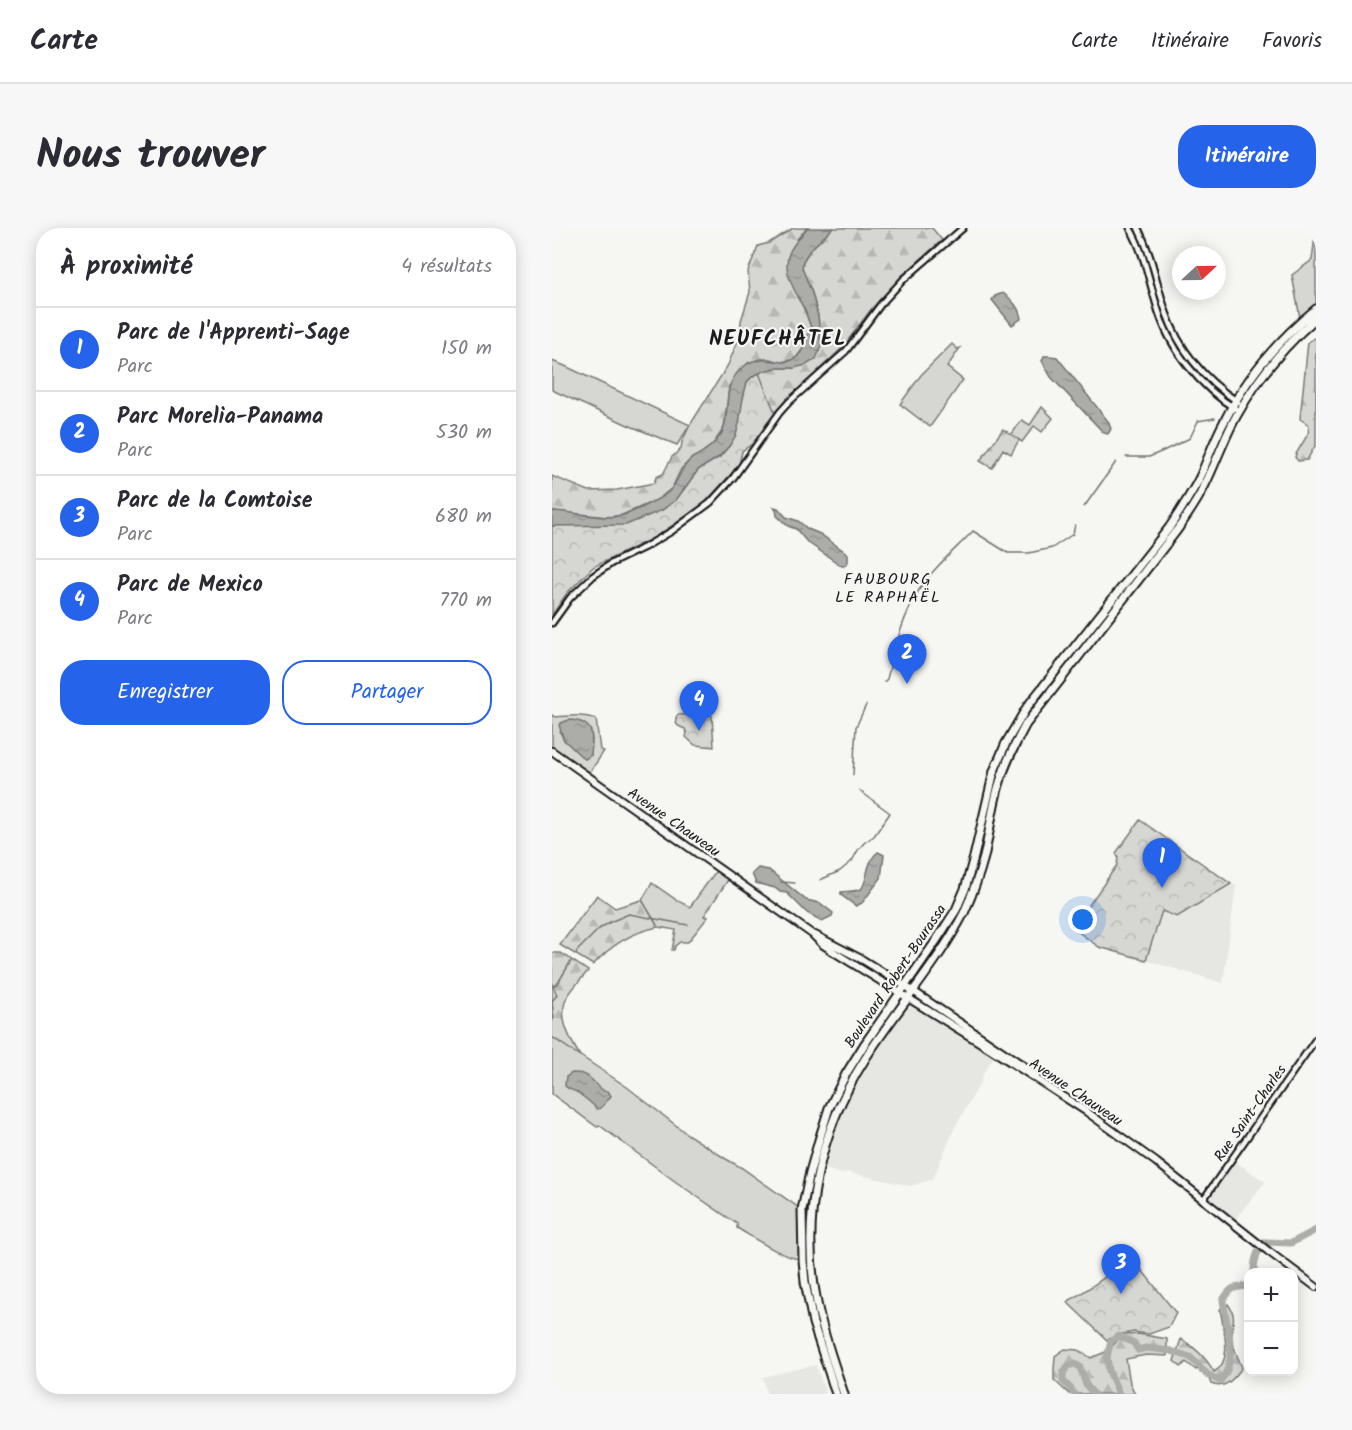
<!DOCTYPE html>
<html lang="fr">
<head>
<meta charset="utf-8">
<style>
  :root { --surface:#fff; --page:#f7f7f7; --text:#2b2b33; --muted:#7c7c81; --line:#e1e1e2; --accent:#2563eb }
  body { margin:0; font-family:Kalam,sans-serif; background:var(--page); color:var(--text) }
  .controls { position:absolute; right:18px; bottom:18px; display:grid; overflow:hidden; border-radius:12px; box-shadow:0 3px 15px #0003 }
  .controls button { width:54px; height:54px; display:grid; place-items:center; padding:0; border:0; border-bottom:2px solid var(--line); background:var(--surface); color:var(--text); font:30px sans-serif }
  .compass { position:absolute; left:620px; top:18px; width:54px; height:54px; border-radius:50%; background:var(--surface); box-shadow:0 3px 15px #0003; rotate:68deg }
  .you { position:absolute; left:531px; top:692px; width:21px; height:21px; margin:-15px; border:4px solid #fff; border-radius:50%; background:#1a73e8; box-shadow:0 0 0 9px #1a73e833 }
  .badge { display:grid; place-items:center; width:39px; height:39px; border-radius:50%; background:var(--accent); color:#fff; font-size:20px; font-weight:700 }
  .pin { position:absolute; translate:-50% -50px; filter:drop-shadow(0 2px 3px #0008) }
  .pin::after { content:''; position:absolute; top:32px; width:21px; height:18px; background:inherit; clip-path:polygon(0 0,100% 0,50% 100%) }
  .list { margin:0; padding:0; list-style:none }
  h2 { display:flex; justify-content:space-between; align-items:center; height:78px; margin:0; padding:0 24px; font-size:26px }
  h2 small { font-size:20px; font-weight:400; color:var(--muted) }
  .list li { display:grid; grid-template-columns:39px 1fr auto; gap:18px; align-items:center; box-sizing:border-box; height:84px; padding:0 24px; border-top:2px solid var(--line) }
  .list b { display:block; font-size:22px; white-space:nowrap }
  .list p { margin:0; font-size:20px; white-space:nowrap; color:var(--muted) }
  .list em { font-size:20px; font-style:normal; color:var(--muted) }
  .actions { display:flex; gap:12px; padding:18px 24px }
  .actions a { flex:1; padding:14px 0; border:2px solid var(--accent); border-radius:24px; text-align:center; font-size:21px; color:var(--accent) }
  .actions .main { background:var(--accent); color:#fff }
  .map { position:relative; flex:none; width:764px; height:1166px; overflow:hidden; border-radius:24px }
  header { display:flex; align-items:center; gap:36px; box-sizing:border-box; height:84px; padding:0 30px; background:var(--surface); border-bottom:2px solid var(--line) }
  header strong { font-size:28px }
  nav { display:flex; gap:33px; margin-inline-start:auto; font-size:21px }
  .intro { display:flex; align-items:center; justify-content:space-between; box-sizing:border-box; height:144px; padding:0 36px }
  h1 { margin:0; font-size:42px }
  .button { padding:15px 27px; border-radius:24px; background:var(--accent); color:#fff; font-size:21px; font-weight:700 }
  main { display:flex; gap:36px; padding:0 36px }
  aside { flex:1; background:var(--surface); border-radius:24px; box-shadow:0 3px 15px #0003 }
  .map>svg:first-child { display:block }
  .built { fill:#e6e6e2 }
  .green { fill:#d6d6d2; stroke:#797977; stroke-width:1.5; fill-rule:evenodd }
  .forest { fill:url(#forest-firs); stroke:#797977; stroke-width:1.5 }
  .park { fill:url(#park-crowns); stroke:#797977; stroke-width:1.5 }
  .water { fill:url(#water-ripples); stroke:#727271; stroke-width:1.5 }
  .lines { fill:none; stroke-linecap:round; stroke-linejoin:round }
  .stream { stroke:#727271; stroke-width:1.5 }
  .river { stroke:#acaca9; stroke-width:7 }
  .minor-casing { stroke:#1c1c1c; stroke-width:9 }
  .major-casing { stroke:#1c1c1c; stroke-width:10 }
  .highway-casing { stroke:#1c1c1c; stroke-width:11 }
  .minor { stroke:#f6f6f2; stroke-width:4.5 }
  .major { stroke:#f6f6f2; stroke-width:6 }
  .highway { stroke:#f6f6f2; stroke-width:7 }
  .labels { text-anchor:middle; stroke-width:4.5; stroke-linejoin:round; paint-order:stroke }
  .street-label { font-size:15px; fill:#1c1c1c; stroke:#f6f6f2 }
  .neighbourhood-label { font-size:16px; letter-spacing:1.5px; fill:#1c1c1c; stroke:#f6f6f2 }
  .district-label { font-size:21px; font-weight:bold; letter-spacing:1.5px; fill:#1c1c1c; stroke:#f6f6f2 }
</style>
</head>
<body>
<header>
<strong>Carte</strong>
<nav><a>Carte</a><a>Itinéraire</a><a>Favoris</a></nav>
</header>
<div class="intro"><h1>Nous trouver</h1><a class="button">Itinéraire</a></div>
<main>
<aside>
<h2>À proximité<small>4 résultats</small></h2>
<ul class="list">
<li><span class="badge">1</span><div><b>Parc de l'Apprenti-Sage</b><p>Parc</p></div><em>150 m</em></li>
<li><span class="badge">2</span><div><b>Parc Morelia-Panama</b><p>Parc</p></div><em>530 m</em></li>
<li><span class="badge">3</span><div><b>Parc de la Comtoise</b><p>Parc</p></div><em>680 m</em></li>
<li><span class="badge">4</span><div><b>Parc de Mexico</b><p>Parc</p></div><em>770 m</em></li>
</ul>
<div class="actions"><a class="main">Enregistrer</a><a>Partager</a></div>
</aside>
<div class="map">
<svg width="764" height="1166" viewBox="0 0 764 1166">
  <defs>
    <pattern id="forest-firs" width="22" height="20" patternUnits="userSpaceOnUse" patternTransform="scale(1.5)"><rect width="22" height="20" fill="#d6d6d2"/><path d="M5 1l3.5 6h-7zM16 11l3.5 6h-7z" fill="#b7b7b4"/></pattern>
    <pattern id="park-crowns" width="20" height="18" patternUnits="userSpaceOnUse" patternTransform="scale(1.5)"><rect width="20" height="18" fill="#d6d6d2"/><path d="M2 6a3 3 0 1 1 6 0M12 15a3 3 0 1 1 6 0" fill="none" stroke="#b7b7b4"/></pattern>
    <pattern id="water-ripples" width="26" height="14" patternUnits="userSpaceOnUse" patternTransform="scale(1.5)"><rect width="26" height="14" fill="#acaca9"/><path d="M2 4q2-2 4 0t4 0M15 11q2-2 4 0t4 0" fill="none" stroke="#939391"/></pattern>
  </defs>
  <rect width="100%" height="100%" fill="#f6f6f2"/>
  <filter id="ink" filterUnits="userSpaceOnUse"><feTurbulence type="fractalNoise" baseFrequency=".0167" numOctaves="2"/><feDisplacementMap in="SourceGraphic" scale="12" xChannelSelector="R" yChannelSelector="G"/><feConvolveMatrix kernelMatrix="1 2 1 2 8 2 1 2 1" color-interpolation-filters="sRGB"/></filter>
  <g filter="url(#ink)">
    <path class="built" d="M679,656L684,658L671,755L594,732L610,682L626,689Z
      M356,770L444,825L431,846L428,855L403,899L382,948L380,951L359,958L294,944L290,946L267,939L292,868Z
      M680,931L713,954L681,994L651,972Z
      M264,1137L274,1166H215L211,1149Z"/>
    <path class="green" d="M764,0V76L748,90L740,47L760,32Z
      M400,116L405,121L408,120L395,139L411,152L378,199L348,176L369,147Z
      M0,133L13,138L138,197L125,217L76,197L0,162Z
      M490,179L501,190L490,204L482,198L470,214L459,207L470,192L478,197Z
      M0,487L3,489C17,488 30,486 44,491L48,522L52,523L37,546L0,519ZM39,503L40,512L39,527L12,512L8,504Z
      M166,640L178,649L152,688L156,689L136,714H128L123,718L122,722H120L124,702L106,699L90,672L100,655L126,673L138,679Z
      M0,809L75,859L135,906L174,931L190,940L250,982L251,1032C229,1029 204,1011 185,1000V996L124,954L47,897L45,899L0,866Z"/>
    <path class="forest" d="M241,0H255L245,11V69L251,78L259,99L250,122L243,131L229,134L218,131H208L196,135L177,158L172,200L161,216L152,224L140,230L129,241L120,260L105,272L70,287L56,289L0,283V248L37,263L65,262L102,255L104,249L111,246L120,229L129,221L130,214L138,197L176,137L188,107L189,93L198,64L196,43L206,18L217,15Z
      M281,0H380L390,12L351,47L317,84L291,119L231,176L223,185L203,214L190,223L187,237L150,278L103,309L55,333L0,298L74,297L146,242L168,229L178,217L201,148L212,143L224,140H242L269,118L266,88L260,65L250,41L251,33L258,22Z
      M764,109V216L755,232L746,233L743,229L744,226L756,206L757,197L748,191L756,114Z
      M451,201L467,212L459,226L451,221L440,240L428,233Z
      M45,667L63,680L90,672L106,699C80,704 59,717 41,737L8,717Z
      M1,725H9L36,743C30,750 15,766 13,774C7,792 19,813 28,828L0,809V726Z
      M676,1076C686,1090 679,1096 680,1110C681,1121 687,1130 690,1140C681,1151 674,1162 659,1156L657,1151L645,1141L644,1142L634,1134L629,1139L622,1133L629,1111C643,1120 654,1129 662,1144C682,1133 671,1100 668,1081Z
      M572,1105L578,1107L586,1106L615,1111V1128L594,1127L574,1131L578,1155L583,1166H517L502,1152V1141L503,1128L513,1121L526,1122L539,1130L556,1123Z"/>
    <path class="park" d="M207,145L223,185L203,214L190,223L187,237L150,278L103,309L41,339L15,365L0,387V298L110,282L124,272L146,242L168,229L178,217L195,154L201,148Z
      M155,485L160,488L162,519L143,517L134,509L135,505L133,501C126,498 123,498 124,489L126,487Z
      M588,592L679,656L625,689L610,683L594,732L547,719L521,700L565,637L566,629L564,625Z
      M578,1027L624,1085L617,1099L597,1106L582,1104L565,1107L555,1112L515,1074C538,1060 560,1046 578,1027Z"/>
    <path class="water" d="M255,0H281L258,22L251,33L250,40L260,65L266,88L269,118L264,131L254,137L242,140H223L212,143L201,148L195,154L191,170L187,196L184,207L178,217L167,229L146,242L124,272L110,282L74,297L0,298V283C22,283 46,292 68,288C77,286 86,281 94,277C103,273 114,268 120,260C127,251 128,242 137,233C142,228 147,227 152,223C160,218 170,208 172,199C178,179 171,159 187,143C208,120 225,141 242,131C252,126 255,108 259,99C256,92 254,83 250,77C242,61 229,41 238,23C243,14 249,8 255,0Z
      M451,65C460,71 468,81 469,91L460,97L440,72L443,68Z
      M492,128H498L505,129L556,193L559,201L556,206L552,205L499,149L490,133Z
      M222,279L226,280L234,289L246,293L256,301L268,306L296,326V334L292,338H290L255,314L244,301L236,298L225,288L224,281Z
      M17,492C42,493 41,506 39,527L33,531L30,529L12,512L7,497L9,495Z
      M326,624L332,627L329,650L310,675L304,678L289,667V664C294,663 303,664 309,661C316,655 313,634 326,624Z
      M206,640L217,642L254,672L268,675L281,685L280,688L270,693L255,685L235,665L228,664L223,660L204,655L200,646Z
      M20,845C39,844 39,854 52,863H56L59,868L49,880L45,881C40,875 33,870 26,865C21,862 17,862 13,858L14,849Z"/>
    <g class="lines">
      <path class="stream" d="M574,229H597L611,223L638,210L646,193L663,190
        M532,279L564,234
        M332,454L335,451C343,420 350,390 367,362C381,340 403,322 421,303L456,325H477L500,320L521,306L523,297
        M301,547L304,499L314,477
        M268,652L288,643L300,633L306,622L312,615L322,608L338,585L308,563
        M229,654L243,655
        M24,726L25,723L47,701L58,694L77,686L136,697
        M0,793L2,790L0,773L5,767L1,758L6,755L19,733"/>
      <path class="river" d="M702,1044C702,1033 705,1022 713,1014L739,1015L764,1002
        M522,1166L519,1161L511,1153V1145L516,1138L523,1136L528,1139L534,1157L542,1166
        M567,1166L557,1143L555,1129L559,1113L567,1108L582,1115L586,1122L594,1120L619,1123L638,1129L656,1147L668,1153C688,1132 674,1097 671,1072C683,1054 680,1063 696,1057"/>
      <g class="minor-casing">
        <path id="minor" d="M578,0C592,24 596,49 604,75C616,120 647,159 687,183
          M586,0C601,29 604,55 614,84C627,122 653,152 686,174
          M0,395L18,370L41,348L60,335L93,319L120,303L158,275L181,250L228,184L237,174L294,123L329,76L351,52L411,0
          M651,972L764,811"/>
      </g>
      <g class="major-casing">
        <path id="major" d="M0,523L260,706L270,716L285,726L440,822L535,884L604,934L716,1023L764,1059
          M263,707L311,732L361,763L475,840L484,848"/>
      </g>
      <g class="highway-casing">
        <path id="highway" d="M284,1166L261,1095L253,1054L251,1032L250,982L258,944L267,912L277,880L294,846L312,817L384,713L404,682L413,661L422,629L442,543L454,515L475,479L617,300C628,283 639,267 648,249C656,231 662,212 672,194C694,150 726,112 764,81
          M292,1166C282,1136 271,1106 265,1075C248,990 267,903 313,831C344,782 385,737 412,685C420,667 427,648 432,629C438,604 440,578 448,554C454,533 464,515 474,496L625,302C635,288 645,274 652,259C664,235 672,210 685,187C705,151 733,117 764,90"/>
      </g>
      <use href="#minor" class="minor"/>
      <use href="#major" class="major"/>
      <use href="#highway" class="highway"/>
    </g>
  </g>
  <g class="labels">
    <g class="street-label">
      <text transform="translate(122 594) rotate(35)" y="5">Avenue Chauveau</text>
      <text transform="translate(343 748) rotate(-56)" y="5">Boulevard Robert-Bourassa</text>
      <text transform="translate(524 864) rotate(34)" y="5">Avenue Chauveau</text>
      <text transform="translate(698 885) rotate(-55)" y="5">Rue Saint-Charles</text>
    </g>
    <g class="neighbourhood-label">
      <text x="336" y="356">FAUBOURG<tspan x="336" dy="18">LE RAPHAËL</tspan></text>
    </g>
    <g class="district-label">
      <text x="226" y="117">NEUFCHÂTEL</text>
    </g>
  </g>
</svg>
<div class="controls">
<button>+</button>
<button>−</button>
</div>
<svg class="compass" viewBox="-18 -18 36 36"><path d="M0-13l5 13h-10z" fill="#e53935"/><path d="M0 13l5-13h-10z" fill="#7c7c81"/></svg>
<div class="you"></div>
<div class="pin badge" style="left:610px;top:660px">1</div>
<div class="pin badge" style="left:355px;top:456px">2</div>
<div class="pin badge" style="left:569px;top:1066px">3</div>
<div class="pin badge" style="left:147px;top:503px">4</div>
</div>
</main>
</body>
</html>
